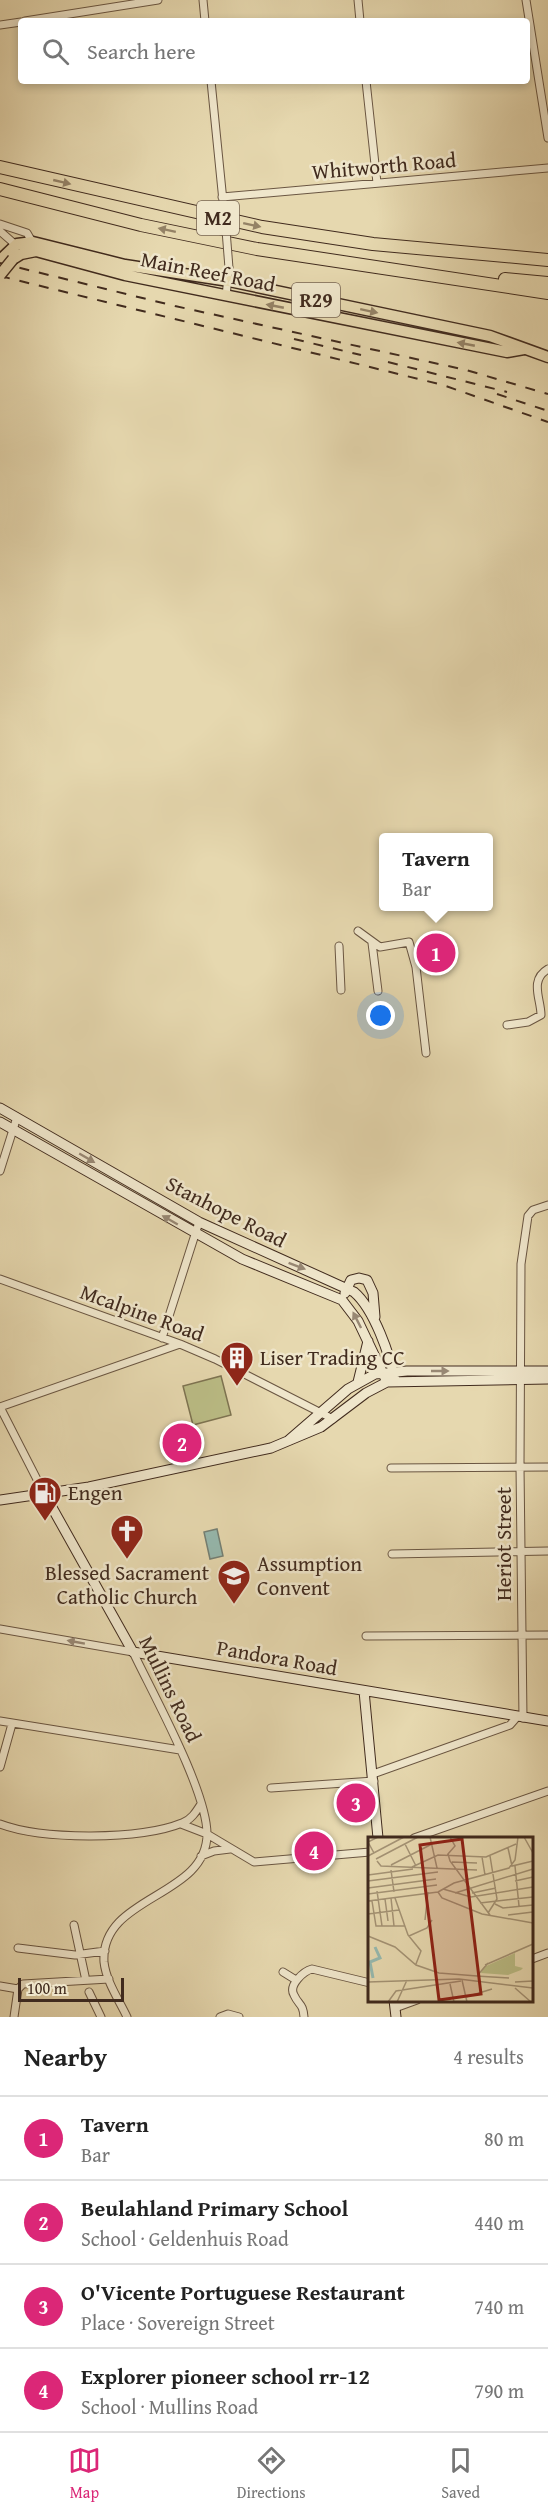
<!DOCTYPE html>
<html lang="en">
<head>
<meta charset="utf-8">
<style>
  :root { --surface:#fff; --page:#f6f6f6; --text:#222; --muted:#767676; --line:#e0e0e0; --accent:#db2777 }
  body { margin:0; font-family:"Gentium Book Plus",serif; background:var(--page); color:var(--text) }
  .scale { position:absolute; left:18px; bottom:15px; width:106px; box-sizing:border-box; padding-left:6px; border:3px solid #412b1e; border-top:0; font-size:16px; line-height:21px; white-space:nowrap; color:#412b1e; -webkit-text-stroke:4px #efe6cb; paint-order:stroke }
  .you { position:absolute; left:381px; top:1016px; width:21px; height:21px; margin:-15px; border:4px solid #fff; border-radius:50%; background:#1a73e8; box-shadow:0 0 0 9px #1a73e833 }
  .badge { display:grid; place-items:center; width:39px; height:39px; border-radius:50%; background:var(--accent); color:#fff; font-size:20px; font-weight:700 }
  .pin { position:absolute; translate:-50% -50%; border:3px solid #fff; box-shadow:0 2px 6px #0006 }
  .popup { position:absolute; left:379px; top:833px; width:114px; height:78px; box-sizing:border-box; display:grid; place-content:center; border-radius:6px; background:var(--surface); filter:drop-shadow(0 2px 4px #0005); font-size:20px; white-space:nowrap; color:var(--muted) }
  .popup b { font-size:22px; color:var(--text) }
  .popup::after { content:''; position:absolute; left:50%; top:100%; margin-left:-12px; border:12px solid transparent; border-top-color:var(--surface) }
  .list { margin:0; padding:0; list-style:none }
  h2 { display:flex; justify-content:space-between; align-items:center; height:78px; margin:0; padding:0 24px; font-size:26px }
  h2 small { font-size:20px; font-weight:400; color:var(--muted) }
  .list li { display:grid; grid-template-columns:39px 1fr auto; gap:18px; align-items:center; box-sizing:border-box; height:84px; padding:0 24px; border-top:2px solid var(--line) }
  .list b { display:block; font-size:22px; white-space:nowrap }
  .list p { margin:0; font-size:20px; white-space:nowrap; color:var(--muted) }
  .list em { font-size:20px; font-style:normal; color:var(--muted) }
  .icon { flex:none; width:33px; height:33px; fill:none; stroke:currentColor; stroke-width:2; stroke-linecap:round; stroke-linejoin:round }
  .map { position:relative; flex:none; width:548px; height:2017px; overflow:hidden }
  .search { position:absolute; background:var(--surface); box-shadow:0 3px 9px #0003; left:18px; right:18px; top:18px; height:66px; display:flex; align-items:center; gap:15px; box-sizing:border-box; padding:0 21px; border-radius:6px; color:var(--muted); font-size:22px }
  .sheet { height:414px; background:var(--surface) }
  nav { display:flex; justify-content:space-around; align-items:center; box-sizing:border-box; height:84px; border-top:2px solid var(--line); background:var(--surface); font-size:16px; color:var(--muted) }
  nav a { display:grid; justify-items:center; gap:3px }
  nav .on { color:var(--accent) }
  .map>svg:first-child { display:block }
  .green { fill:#bbbd86; stroke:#7e7452; stroke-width:1.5 }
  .water { fill:#96b9af; stroke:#748075; stroke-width:1.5 }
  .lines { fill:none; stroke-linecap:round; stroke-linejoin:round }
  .street-casing { stroke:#6a5642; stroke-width:9 }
  .secondary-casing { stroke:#412b1e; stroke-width:11 }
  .primary-casing { stroke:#412b1e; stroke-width:13 }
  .highway-casing { stroke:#412b1e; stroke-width:14 }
  .street { stroke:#efe6cb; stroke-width:7 }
  .secondary { stroke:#efe6cb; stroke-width:9 }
  .primary { stroke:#e6d8af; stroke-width:10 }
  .highway { stroke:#e6d8af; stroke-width:12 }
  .rail { stroke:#412b1e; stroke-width:2; stroke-dasharray:10 10; stroke-linecap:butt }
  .street-bridge-casing { stroke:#6a5642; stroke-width:9; stroke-linecap:butt }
  .primary-bridge-casing { stroke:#412b1e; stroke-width:13; stroke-linecap:butt }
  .street-bridge { stroke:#efe6cb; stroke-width:7 }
  .primary-bridge { stroke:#e6d8af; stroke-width:10 }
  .oneway { fill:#948266 }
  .oneway2 { fill:#988874 }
  .labels { text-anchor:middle; stroke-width:5; stroke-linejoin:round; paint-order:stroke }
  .shield { fill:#efe6cb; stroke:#756352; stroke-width:1.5 }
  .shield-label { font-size:20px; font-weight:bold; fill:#412b1e }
  .street-label { font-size:21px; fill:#412b1e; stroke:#efe6cb }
  .poi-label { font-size:21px; fill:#412b1e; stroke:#efe6cb; text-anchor:start }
  .inset-river { fill:none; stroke:#96b9af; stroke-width:3 }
  .inset-road { fill:none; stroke:#a49375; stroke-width:1.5 }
  .view { fill:#8f2418; fill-opacity:0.15; stroke:#8f2418; stroke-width:3 }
  .inset-edge { fill:none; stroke:#412b1e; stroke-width:3 }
</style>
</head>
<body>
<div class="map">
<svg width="548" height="2017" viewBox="0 0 548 2017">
  <rect width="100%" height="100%" fill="#e6d8af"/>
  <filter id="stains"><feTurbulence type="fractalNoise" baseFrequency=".00333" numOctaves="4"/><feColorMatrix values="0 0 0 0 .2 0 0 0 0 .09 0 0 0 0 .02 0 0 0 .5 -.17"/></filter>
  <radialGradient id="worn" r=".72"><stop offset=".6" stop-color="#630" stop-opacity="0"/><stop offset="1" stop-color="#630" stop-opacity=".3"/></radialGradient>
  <path class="green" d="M221,1376L231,1415L193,1425L183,1386Z"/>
  <path class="water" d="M217,1529L223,1556L210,1559L204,1532Z"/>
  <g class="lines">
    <g class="street-casing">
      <path id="street" d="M203,0L205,21
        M358,0L360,21
        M526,0L548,138
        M25,21L158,0
        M0,25L21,22
        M211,81L223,201
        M366,81L377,183
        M222,197L548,168
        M0,224L27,233L34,245
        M0,231L17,246
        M226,296L229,268
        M358,931L380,947L409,942L416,967L426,1053
        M372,943L378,991
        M339,946L341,990
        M507,1025L528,1022L541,1015C541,999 529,980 548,969
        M0,1171L17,1117
        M0,1279L180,1344L215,1359L333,1419
        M162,1338L199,1222
        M391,1468L548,1467
        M45,1495L0,1407L180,1344
        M392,1554L548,1551
        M0,1629L133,1652C153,1694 207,1791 207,1834C207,1898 100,1895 104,1962C106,1981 119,2000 127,2017
        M366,1636L548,1635
        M523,1718L520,1467L521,1264L528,1216L533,1210L548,1205
        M0,1721L180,1750
        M0,1767L12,1724
        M373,1774L510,1725L517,1717
        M271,1788L374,1781
        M0,1824C42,1840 140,1840 182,1823C191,1820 196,1812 201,1804
        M181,1824L207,1834L254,1862L370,1852
        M414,1838L548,1791
        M201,1856L214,1851L230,1849
        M74,1925L85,1976
        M18,1948L75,1955L105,1951
        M532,1959L548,1953
        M283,1972L296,1980
        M0,1986L18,1989
        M89,1992L101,2017
        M395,2008L417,2000
        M14,2017L18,1989L23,1984L109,1979
        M220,2017L228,2014L239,2017
        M304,2017C303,2003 299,2006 294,1995C288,1985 304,1971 312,1969L370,1983"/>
    </g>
    <g class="secondary-casing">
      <path id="secondary" d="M0,1108L199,1222L354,1292C374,1309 390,1355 395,1381
        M0,1122L242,1259L342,1300L358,1321L387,1382
        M345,1293L351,1280L359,1278L367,1280L373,1293L375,1317
        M358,1382L368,1341
        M289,1440L348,1389L375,1374L407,1371H548
        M45,1495L133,1652L548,1721
        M0,1500L89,1487L271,1448L321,1427L366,1393L387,1382L548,1379
        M364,1691L378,1838
        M394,2000L396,2017"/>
    </g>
    <g class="primary-casing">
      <path id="primary" d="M13,259L21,254L36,251L125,275L507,352L524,349
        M0,260L17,244L33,242L125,265L229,281L490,336L548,357"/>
    </g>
    <g class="highway-casing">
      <path id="highway" d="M0,167L262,227L373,244L548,260
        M0,189L141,225L257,249L548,293
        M505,279L548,283"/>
    </g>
    <use href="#street" class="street"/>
    <use href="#secondary" class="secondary"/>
    <use href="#primary" class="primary"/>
    <use href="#highway" class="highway"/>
    <path class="rail" d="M0,263L175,306L466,370L548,394
      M0,276L443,385L548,422
      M294,339L361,355
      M388,362L507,392
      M497,394L548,411"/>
    <g class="street-bridge-casing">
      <path id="street-bridge" d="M224,205L229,268"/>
    </g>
    <g class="primary-bridge-casing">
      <path id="primary-bridge" d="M0,275L13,259"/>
    </g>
    <use href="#street-bridge" class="street-bridge"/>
    <use href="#primary-bridge" class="primary-bridge"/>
  </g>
  <defs><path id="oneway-solid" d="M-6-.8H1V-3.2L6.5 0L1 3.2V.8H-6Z" transform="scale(1.5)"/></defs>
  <g class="oneway">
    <use href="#oneway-solid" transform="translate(62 182) rotate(13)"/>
    <use href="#oneway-solid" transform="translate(252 225) rotate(12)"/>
    <use href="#oneway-solid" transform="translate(167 230) rotate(-168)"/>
    <use href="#oneway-solid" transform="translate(275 306) rotate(-169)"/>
    <use href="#oneway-solid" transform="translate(369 311) rotate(12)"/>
    <use href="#oneway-solid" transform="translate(466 344) rotate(-169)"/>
  </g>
  <g class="oneway2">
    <use href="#oneway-solid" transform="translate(87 1158) rotate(30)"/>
    <use href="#oneway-solid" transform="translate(170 1220) rotate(-150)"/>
    <use href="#oneway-solid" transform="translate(297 1266) rotate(21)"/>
    <use href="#oneway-solid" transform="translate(357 1320) rotate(-117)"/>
    <use href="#oneway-solid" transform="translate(440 1371)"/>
    <use href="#oneway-solid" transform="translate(76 1642) rotate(-170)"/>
  </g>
  <defs>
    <g id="building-pin" transform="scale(1.725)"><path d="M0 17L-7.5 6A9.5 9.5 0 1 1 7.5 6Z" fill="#8f2418" stroke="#efe6cb"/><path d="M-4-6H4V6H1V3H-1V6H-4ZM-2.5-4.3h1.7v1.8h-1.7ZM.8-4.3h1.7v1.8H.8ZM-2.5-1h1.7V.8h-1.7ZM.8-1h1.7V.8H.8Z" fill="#fff"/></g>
    <g id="fuel-pin" transform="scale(1.725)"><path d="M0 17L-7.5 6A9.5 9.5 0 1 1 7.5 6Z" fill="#8f2418" stroke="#efe6cb"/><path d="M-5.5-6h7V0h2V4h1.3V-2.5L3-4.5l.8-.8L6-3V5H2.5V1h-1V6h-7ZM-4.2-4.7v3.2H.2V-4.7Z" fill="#fff"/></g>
    <g id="church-pin" transform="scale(1.725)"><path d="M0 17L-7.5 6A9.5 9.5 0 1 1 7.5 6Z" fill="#8f2418" stroke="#efe6cb"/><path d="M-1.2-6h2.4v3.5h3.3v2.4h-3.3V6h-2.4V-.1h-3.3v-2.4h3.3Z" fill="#fff"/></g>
    <g id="school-pin" transform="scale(1.725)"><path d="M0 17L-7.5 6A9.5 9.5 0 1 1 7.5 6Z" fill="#8f2418" stroke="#efe6cb"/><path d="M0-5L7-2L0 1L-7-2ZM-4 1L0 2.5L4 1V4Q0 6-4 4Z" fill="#fff"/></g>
  </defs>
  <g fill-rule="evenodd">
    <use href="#building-pin" x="237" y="1358"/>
    <use href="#fuel-pin" x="45" y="1493"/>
    <use href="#church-pin" x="127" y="1531"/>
    <use href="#school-pin" x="234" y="1576"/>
  </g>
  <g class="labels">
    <g class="shield">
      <rect x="197" y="201" width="42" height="34" rx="4.5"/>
      <rect x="292" y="283" width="48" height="34" rx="4.5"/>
    </g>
    <g class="shield-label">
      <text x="218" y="225">M2</text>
      <text x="316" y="307">R29</text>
    </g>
    <g class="street-label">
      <text transform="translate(384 166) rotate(-5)" y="7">Whitworth Road</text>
      <text transform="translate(208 272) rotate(11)" y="7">Main Reef Road</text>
      <text transform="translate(226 1212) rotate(27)" y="7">Stanhope Road</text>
      <text transform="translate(142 1313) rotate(20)" y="7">Mcalpine Road</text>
      <text transform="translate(504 1544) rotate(-90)" y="7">Heriot Street</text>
      <text transform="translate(277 1658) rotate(10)" y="7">Pandora Road</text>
      <text transform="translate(170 1689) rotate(64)" y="7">Mullins Road</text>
    </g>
    <g class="poi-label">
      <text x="260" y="1365">Liser Trading CC</text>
      <text x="68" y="1500">Engen</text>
      <text x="257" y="1571">Assumption<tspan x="257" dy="24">Convent</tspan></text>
      <text x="127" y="1580" text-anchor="middle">Blessed Sacrament<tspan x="127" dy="24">Catholic Church</tspan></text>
    </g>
  </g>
  <g transform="translate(368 1837)">
    <rect width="165" height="165" fill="#e6d8af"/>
    <path d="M147,116V129L155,131L153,133L140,138L113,136L116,130Z" fill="#bbbd86"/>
    <path class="inset-river" d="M5,141L2,125L12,121L7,110"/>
    <path class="inset-road" d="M62,0L69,31M82,0L87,9L80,17L82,24L122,78M156,0L165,16M37,7L48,29M140,11L144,29L165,24M6,16L0,5L10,0M0,19L36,0M114,20L117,38M8,22L50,0M9,24L13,29L109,33M84,25L109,26M23,28L64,7M147,29L151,69M44,30L70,18L118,20L148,7M23,33L26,55M0,38L45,32M0,44L70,35M147,44L165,40M0,51L68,42M75,52L103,60L165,50M9,54L14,89M70,55L86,46L141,31L147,23L150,0M70,55L74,61L114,77L165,86M87,56L165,32M104,56L128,51M0,57L69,48M23,61L26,89M27,61L40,98L53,114L48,127M17,62L20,84M0,64L70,55M4,64L8,89H37M112,66L165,60M127,67L135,71L165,68M120,76L129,62L122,19M0,77L31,73M140,78L165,75M57,83L60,55M0,99L27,110L48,128L71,136L109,139L120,126M41,99L59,91L64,83M117,128L165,107M108,139L141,141M94,143L99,165M0,145L91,142L165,151M147,145L165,144M82,147L86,165M147,151L163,165M98,160L124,152M20,165L28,154L93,144M29,165L39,143"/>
    <path class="view" d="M94,2L113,157L71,163L52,8Z"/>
    <rect width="165" height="165" class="inset-edge"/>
  </g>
  <rect width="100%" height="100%" filter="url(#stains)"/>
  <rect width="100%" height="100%" fill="url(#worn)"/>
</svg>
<div class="scale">100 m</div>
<div class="you"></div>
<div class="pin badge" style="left:436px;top:953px">1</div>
<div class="popup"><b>Tavern</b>Bar</div>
<div class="pin badge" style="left:182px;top:1443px">2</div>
<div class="pin badge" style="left:356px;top:1803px">3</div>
<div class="pin badge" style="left:314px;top:1851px">4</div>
<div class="search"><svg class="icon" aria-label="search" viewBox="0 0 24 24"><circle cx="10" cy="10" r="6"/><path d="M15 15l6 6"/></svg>Search here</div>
</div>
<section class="sheet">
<h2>Nearby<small>4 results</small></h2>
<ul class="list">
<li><span class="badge">1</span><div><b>Tavern</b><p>Bar</p></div><em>80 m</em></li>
<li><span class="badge">2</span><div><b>Beulahland Primary School</b><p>School · Geldenhuis Road</p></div><em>440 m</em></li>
<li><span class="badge">3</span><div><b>O'Vicente Portuguese Restaurant</b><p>Place · Sovereign Street</p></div><em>740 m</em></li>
<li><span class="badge">4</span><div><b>Explorer pioneer school rr-12</b><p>School · Mullins Road</p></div><em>790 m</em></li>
</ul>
</section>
<nav>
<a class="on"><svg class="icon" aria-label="map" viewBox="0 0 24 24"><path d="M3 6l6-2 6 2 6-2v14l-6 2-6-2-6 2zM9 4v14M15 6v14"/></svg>Map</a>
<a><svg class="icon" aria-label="directions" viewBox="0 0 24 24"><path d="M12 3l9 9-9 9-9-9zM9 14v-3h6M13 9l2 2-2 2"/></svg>Directions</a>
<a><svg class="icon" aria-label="saved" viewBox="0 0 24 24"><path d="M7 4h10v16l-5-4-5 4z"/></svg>Saved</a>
</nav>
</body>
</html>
